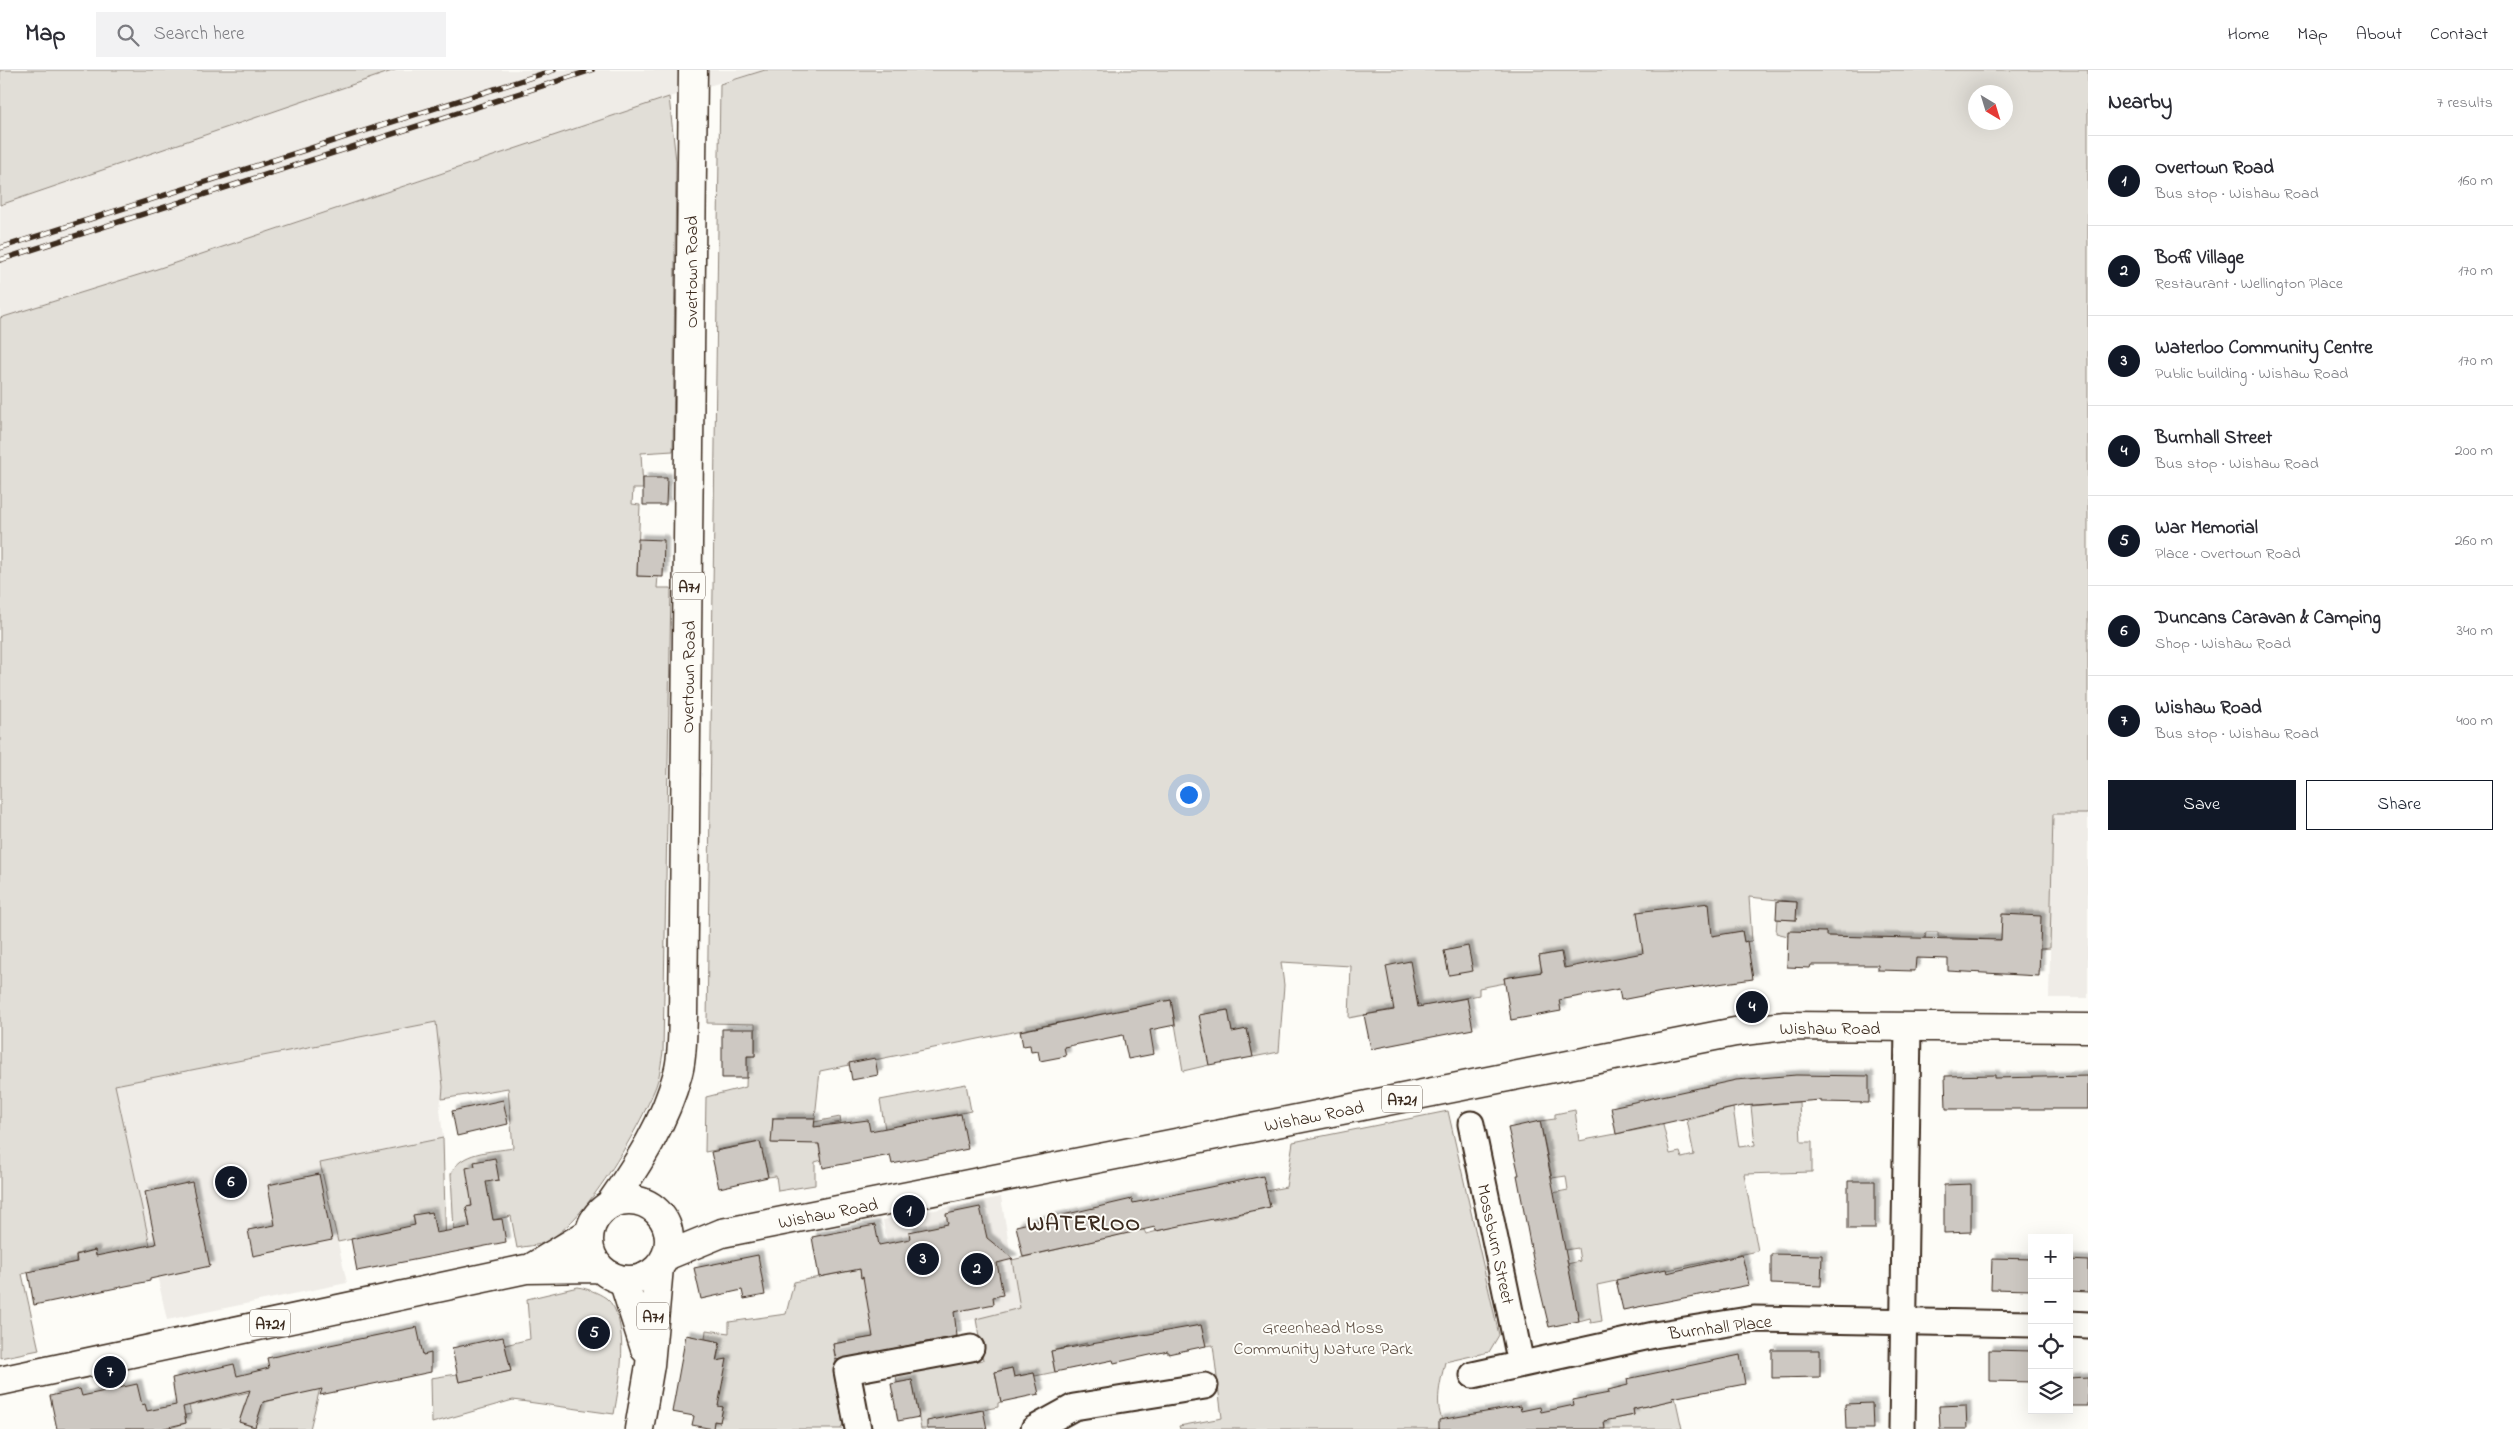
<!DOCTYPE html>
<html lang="en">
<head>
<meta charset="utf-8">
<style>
  :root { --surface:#fff; --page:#f2f2f3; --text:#2b2b33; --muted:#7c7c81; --line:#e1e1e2; --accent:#111827 }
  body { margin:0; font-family:"Indie Flower",sans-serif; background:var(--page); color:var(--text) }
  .controls { position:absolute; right:15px; bottom:15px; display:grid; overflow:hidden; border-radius:0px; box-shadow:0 5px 20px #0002 }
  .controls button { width:45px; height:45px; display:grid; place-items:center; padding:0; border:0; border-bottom:1px solid var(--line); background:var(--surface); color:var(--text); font:25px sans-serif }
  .compass { position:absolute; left:1968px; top:15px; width:45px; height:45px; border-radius:50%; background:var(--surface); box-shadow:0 5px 20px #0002; rotate:142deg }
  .you { position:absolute; left:1188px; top:724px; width:18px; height:18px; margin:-12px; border:4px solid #fff; border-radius:50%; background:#1a73e8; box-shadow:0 0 0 8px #1a73e833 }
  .badge { display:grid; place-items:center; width:32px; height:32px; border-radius:50%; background:var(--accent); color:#fff; font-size:16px; font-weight:700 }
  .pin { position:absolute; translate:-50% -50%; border:2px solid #fff; box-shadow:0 1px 5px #0006 }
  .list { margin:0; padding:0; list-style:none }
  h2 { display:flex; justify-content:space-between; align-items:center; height:65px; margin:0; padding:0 20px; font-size:21px }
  h2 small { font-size:16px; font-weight:400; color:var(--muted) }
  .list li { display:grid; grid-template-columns:32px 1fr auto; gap:15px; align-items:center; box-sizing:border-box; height:90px; padding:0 20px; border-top:1px solid var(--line) }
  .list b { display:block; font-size:19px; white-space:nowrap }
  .list p { margin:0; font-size:16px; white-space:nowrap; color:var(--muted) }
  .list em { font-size:16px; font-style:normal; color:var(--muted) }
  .actions { display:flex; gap:10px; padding:15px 20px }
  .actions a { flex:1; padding:11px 0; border:1px solid var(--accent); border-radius:0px; text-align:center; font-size:18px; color:var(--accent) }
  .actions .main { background:var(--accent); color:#fff }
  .icon { flex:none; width:28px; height:28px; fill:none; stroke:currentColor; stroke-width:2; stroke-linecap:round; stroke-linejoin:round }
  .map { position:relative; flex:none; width:2088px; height:1359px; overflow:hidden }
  header { display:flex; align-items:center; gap:30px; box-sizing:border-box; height:70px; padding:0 25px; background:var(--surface); border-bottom:1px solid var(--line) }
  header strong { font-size:24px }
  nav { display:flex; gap:28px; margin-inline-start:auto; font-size:18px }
  .search { width:350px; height:45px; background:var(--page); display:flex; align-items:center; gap:12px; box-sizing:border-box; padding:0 18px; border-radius:0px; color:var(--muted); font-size:19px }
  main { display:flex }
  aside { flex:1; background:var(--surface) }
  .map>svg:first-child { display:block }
  .built { fill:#efece7 }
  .green { fill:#e1ded7; stroke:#8e847a; fill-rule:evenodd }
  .building { fill:#cdc8c2; stroke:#3b2a1e; filter:url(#shadow) }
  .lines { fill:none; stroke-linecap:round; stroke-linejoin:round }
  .minor-casing { stroke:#3b2a1e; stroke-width:29 }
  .primary-casing { stroke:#3b2a1e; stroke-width:31 }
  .minor { stroke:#fdfcf7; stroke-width:25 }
  .primary { stroke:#fdfcf7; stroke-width:28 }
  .rail-casing { stroke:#3b2a1e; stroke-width:5.5 }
  .rail { stroke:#fdfcf7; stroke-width:4; stroke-dasharray:11; stroke-linecap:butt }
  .labels { text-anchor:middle; stroke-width:4; stroke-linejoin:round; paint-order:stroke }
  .shield { fill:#fdfcf7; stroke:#75695f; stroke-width:1 }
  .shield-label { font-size:16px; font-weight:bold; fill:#3b2a1e }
  .street-label { font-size:18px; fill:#3b2a1e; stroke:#fdfcf7 }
  .park-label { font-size:18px; fill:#64574c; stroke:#fdfcf7 }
  .district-label { font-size:22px; font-weight:bold; letter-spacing:1px; fill:#3b2a1e; stroke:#fdfcf7 }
</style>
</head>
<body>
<header>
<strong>Map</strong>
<div class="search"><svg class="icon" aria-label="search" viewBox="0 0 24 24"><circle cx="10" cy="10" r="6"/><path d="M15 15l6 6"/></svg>Search here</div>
<nav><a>Home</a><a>Map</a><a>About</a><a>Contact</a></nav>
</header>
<main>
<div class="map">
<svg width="2088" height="1359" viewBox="0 0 2088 1359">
  <defs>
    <filter id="shadow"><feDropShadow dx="4.5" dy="-4.5" stdDeviation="1" flood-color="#0004"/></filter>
  </defs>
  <rect width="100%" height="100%" fill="#fdfcf7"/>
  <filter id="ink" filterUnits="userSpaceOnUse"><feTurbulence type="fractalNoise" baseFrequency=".02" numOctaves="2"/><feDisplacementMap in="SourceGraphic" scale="10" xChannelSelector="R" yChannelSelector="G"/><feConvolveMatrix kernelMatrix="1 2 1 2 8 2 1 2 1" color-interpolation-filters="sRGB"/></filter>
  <g filter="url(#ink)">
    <path class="built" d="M395,0H765L669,27L151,201L0,248V135Z
      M2053,744H2088V928H2049Z
      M436,952L443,1017L440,1038L443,1068L320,1093L347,1213L167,1250L115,1015Z
      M1001,1127L1020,1239L976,1249L902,1262L883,1150Z"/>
    <path class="green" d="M0,0H395L0,135Z
      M765,0H2088V744H2053L2050,878L2040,879L2019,845L2003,844L2001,870L1938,867V862H1926L1925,870L1826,866V862L1788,866L1776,863L1777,849L1796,850L1797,832L1749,827L1752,871L1744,872L1742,861L1728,864L1672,883L1566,902L1562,882L1539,886L1542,902L1504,908L1505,913L1479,918V925L1421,937L1420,934L1349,948L1351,896L1281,892L1284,915L1279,982L1253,987L1247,960L1232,962L1227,940L1200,945L1209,995L1183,1001L1171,930L820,1001L815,1048H773V1073H814V1052L840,1047L841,1052L830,1054L832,1064L817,1068L822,1090L815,1092V1115L778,1121L776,1106L768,1107L760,1072L705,1082L706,1027L746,1017L747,986H755V954L707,953L720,14ZM1976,22H2006V52H1976Z
      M669,27L676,91L673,381L641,383L643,419H633L632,434L640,435L637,506H658L657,518H671L663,982C661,993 660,1006 656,1016C640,1057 584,1156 543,1173C536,1176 525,1176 517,1178L511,1146L493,1150L490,1133L466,1137L470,1157L463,1158L455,1181L451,1104C460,1081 491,1082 513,1078L508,1018L442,1029L443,1017L436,952L115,1015L150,1175L97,1187L95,1180L76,1184V1192L22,1204L39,1280L0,1288V248L151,201Z
      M966,1014L971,1041L885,1059L880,1030Z
      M1799,1032L1801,1072H1812V1102L1744,1104L1758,1181L1597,1215L1602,1251L1591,1253L1590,1248L1579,1251L1567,1194L1580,1191L1578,1178L1565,1180L1553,1123L1568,1120L1566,1106L1552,1108L1540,1051L1555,1049V1044L1575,1040L1579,1071L1663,1055L1670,1084L1680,1082L1682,1088L1694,1085L1687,1050L1733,1038L1739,1077L1755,1075L1751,1036Z
      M1448,1041L1499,1265L1489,1282L1445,1292C1440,1314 1432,1340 1448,1359H1180L1179,1356L1222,1348L1213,1275L1205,1276L1201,1255L1164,1263L1150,1281L1146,1264L1109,1271L1091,1290L1087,1273L1051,1281L1055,1302L1035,1306L1034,1303L1014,1307L1012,1298L995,1302L1001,1332L998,1333V1337L946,1347L929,1359H921L912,1310L897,1313L896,1304L983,1290L976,1249L1020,1238L1012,1190L1139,1160H1144L1146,1164L1212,1147L1213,1150L1220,1149L1270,1137L1266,1121L1286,1117L1293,1072Z
      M443,1068L446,1182L440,1183L432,1142L413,1146L417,1166L390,1161L338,1172L320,1093Z
      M860,1199L861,1208L875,1205L902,1262L833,1274L844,1351L841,1359H713L714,1351L720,1352L723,1337L718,1336L716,1294L720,1272L705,1269L706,1260L729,1263V1252L786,1244L794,1212Z
      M578,1217C588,1219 597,1222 606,1228C632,1249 619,1316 614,1344L513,1330L432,1353L431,1308L457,1304L459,1312L510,1301L505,1275L530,1269L527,1229Z
      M1670,1304L1682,1359H1598L1605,1357L1600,1332L1610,1331L1614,1349L1634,1345L1633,1339L1672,1330L1667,1305Z
      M322,1310L310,1359H167L186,1353L185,1345L191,1344L189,1336L257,1320L260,1333L295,1325ZM245,1333L261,1339L254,1357L239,1352Z"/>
    <path class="building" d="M643,408H667L666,435H643Z
      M638,469L664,470L663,507L637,506Z
      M1777,831L1797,832L1796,850L1776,849Z
      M1709,833L1712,866L1742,861L1744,872L1747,871L1753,909L1662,922L1621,930L1619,919L1559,930L1561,941L1511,950L1504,908L1542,902L1539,886L1561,882L1564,898L1643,883L1637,842Z
      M2002,844L2041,846L2039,906L1948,901V889L1916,888L1915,901L1878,900V895H1811L1810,898L1787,897L1788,861L1826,862V866L2001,870Z
      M1468,876L1473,901L1449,905L1444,881Z
      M1410,891L1418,937L1467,928L1473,959L1371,979L1364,945L1394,940L1386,896Z
      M1171,930L1175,955L1150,960L1154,984L1128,989L1123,965L1064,977L1066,986L1040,991L1038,981L1031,982L1030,975L1023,976L1020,961Z
      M1228,940L1232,962L1247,959L1253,987L1209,995L1199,945Z
      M722,959H755V986H747V1008H722Z
      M875,988L878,1005L852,1010L849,993Z
      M1796,1005L1869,1006V1033L1821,1032V1030L1742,1036L1616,1064L1611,1037L1736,1010Z
      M1995,1005V1008L2088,1006V1039H1946L1945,1006Z
      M503,1030L508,1054L457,1066L452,1041Z
      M961,1044L968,1079L892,1094L890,1085L823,1098L819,1074L771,1073L773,1048H815L814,1057L868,1050L870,1061Z
      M1540,1051L1579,1251L1549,1257L1534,1194L1517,1105H1519L1508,1058Z
      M760,1072L768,1107L719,1118L711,1082Z
      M495,1088L499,1110L486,1112L493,1150L502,1149L506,1172L357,1201L351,1169L415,1155L413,1145L432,1142L436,1163L470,1157L466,1137L472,1136L466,1098L475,1096L474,1092Z
      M319,1104L332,1170L253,1186L248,1160L275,1155L268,1115Z
      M1263,1106L1270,1137L1156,1161L1155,1157L1023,1187L1016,1156L1132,1129L1133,1133Z
      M1848,1111H1875V1159H1848Z
      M192,1112L210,1196L150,1209V1211L34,1235L28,1202L77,1192L76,1185L95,1180L96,1186L156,1174L145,1122Z
      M1971,1114V1162L1944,1163V1115Z
      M980,1137L987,1168L1013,1189L997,1193L1003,1225L993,1227L994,1234L954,1242L957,1266L836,1290L833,1274L873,1267L863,1207L861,1208L860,1199L819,1207L812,1167L875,1155L879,1175L910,1169L909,1162L948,1154L946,1144Z
      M1771,1184L1822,1185L1821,1216L1771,1214Z
      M758,1185L765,1225L744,1229L742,1220L701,1229L694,1198Z
      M1742,1185L1749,1215L1623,1240L1616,1210L1666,1199L1667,1203Z
      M1992,1188L2032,1189V1220L1991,1219Z
      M2069,1190L2088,1191V1222L2069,1221Z
      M1201,1255L1206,1276L1168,1284V1281L1114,1293L1113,1290L1055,1302L1051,1281Z
      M417,1257L423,1285L431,1283V1302L320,1325L322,1319L263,1332L255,1357L239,1352L250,1320L183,1337L186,1353L160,1359H57L50,1326L80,1319L82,1326L137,1314L142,1335L145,1334L147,1341L176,1335L172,1308L234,1294L237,1306L269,1298L267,1288Z
      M686,1265L720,1272L716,1291L727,1289L718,1336L723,1337L720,1352L714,1351L713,1359L692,1355L694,1346L672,1342Z
      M503,1267L511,1301L459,1312L452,1278Z
      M1772,1280H1820V1307L1772,1308Z
      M1989,1280L2032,1281V1312L1989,1311Z
      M1740,1285L1745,1314L1672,1328L1673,1330L1633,1339L1634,1345L1604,1351L1605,1359H1439V1350L1520,1336L1521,1341L1540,1337L1541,1342L1574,1335L1573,1330L1609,1323L1608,1320L1628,1315L1627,1309Z
      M1012,1298L1014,1307L1034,1303L1039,1324L1001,1332L995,1302Z
      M2088,1307V1336H2069V1308Z
      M912,1310L919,1347L898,1351L891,1314Z
      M1872,1333L1873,1359H1846L1845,1334Z
      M1966,1335L1967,1359H1940L1939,1336Z
      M983,1340L987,1359H927V1351Z"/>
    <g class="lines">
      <g class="minor-casing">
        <path id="minor" d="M1471,1054L1521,1294
          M2069,1254L2088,1255
          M1473,1305L1654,1265L1754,1249L2032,1254
          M858,1359L847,1301L971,1278
          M1034,1359L1074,1337L1205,1316
          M1902,1359L1908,957"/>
      </g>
      <g class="primary-casing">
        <path id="primary" d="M589 1170a40 40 0 1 1 80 0a40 40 0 1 1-80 0Z
          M610,1134C639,1093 665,1052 678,1003C683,985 682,964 683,946L693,0
          M666,1186L722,1163L1735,962L1785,956L2088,958
          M531,1198L589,1163
          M623,1210L645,1279
          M0,1311L526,1199L599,1198
          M639,1359L650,1295L659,1197"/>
      </g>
      <use href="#minor" class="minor"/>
      <use href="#primary" class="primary"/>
      <g class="rail-casing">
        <path id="rail" d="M0,178L554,0
          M0,190L592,0"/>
      </g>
      <use href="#rail" class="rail"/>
    </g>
  </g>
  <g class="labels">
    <g class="shield">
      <rect x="673" y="502.5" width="32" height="27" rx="4"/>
      <rect x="1382" y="1015.5" width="40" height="27" rx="4"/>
      <rect x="637" y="1232.5" width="32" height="27" rx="4"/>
      <rect x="250" y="1239.5" width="40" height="27" rx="4"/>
    </g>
    <g class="shield-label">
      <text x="689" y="522">A71</text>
      <text x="1402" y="1035">A721</text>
      <text x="653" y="1252">A71</text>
      <text x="270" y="1259">A721</text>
    </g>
    <g class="street-label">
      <text transform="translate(691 202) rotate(-90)" y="6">Overtown Road</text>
      <text transform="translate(688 607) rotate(-89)" y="6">Overtown Road</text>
      <text x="1830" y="964">Wishaw Road</text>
      <text transform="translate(1314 1046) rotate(-11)" y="6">Wishaw Road</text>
      <text transform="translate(828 1143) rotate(-11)" y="6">Wishaw Road</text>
      <text transform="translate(1496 1174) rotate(78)" y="6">Mossburn Street</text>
      <text transform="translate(1720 1257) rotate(-7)" y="6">Burnhall Place</text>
    </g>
    <g class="park-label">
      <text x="1323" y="1263">Greenhead Moss<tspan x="1323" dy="21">Community Nature Park</tspan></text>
    </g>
    <g class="district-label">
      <text x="1084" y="1160">WATERLOO</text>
    </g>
  </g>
</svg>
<div class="controls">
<button>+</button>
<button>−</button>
<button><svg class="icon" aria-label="locate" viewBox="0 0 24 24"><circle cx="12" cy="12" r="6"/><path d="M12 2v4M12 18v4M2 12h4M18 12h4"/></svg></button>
<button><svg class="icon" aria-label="layers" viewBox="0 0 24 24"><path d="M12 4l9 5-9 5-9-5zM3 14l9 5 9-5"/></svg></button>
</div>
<svg class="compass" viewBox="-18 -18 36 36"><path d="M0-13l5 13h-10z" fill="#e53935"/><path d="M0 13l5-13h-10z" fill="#7c7c81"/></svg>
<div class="you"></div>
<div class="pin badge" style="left:909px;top:1141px">1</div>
<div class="pin badge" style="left:977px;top:1199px">2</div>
<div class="pin badge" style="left:923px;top:1189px">3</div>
<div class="pin badge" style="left:1752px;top:937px">4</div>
<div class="pin badge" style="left:594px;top:1263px">5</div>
<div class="pin badge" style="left:231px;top:1112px">6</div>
<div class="pin badge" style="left:110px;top:1302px">7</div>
</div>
<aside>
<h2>Nearby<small>7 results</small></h2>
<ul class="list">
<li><span class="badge">1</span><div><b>Overtown Road</b><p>Bus stop · Wishaw Road</p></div><em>160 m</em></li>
<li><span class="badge">2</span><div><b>Boffi Village</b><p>Restaurant · Wellington Place</p></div><em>170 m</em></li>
<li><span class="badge">3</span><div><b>Waterloo Community Centre</b><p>Public building · Wishaw Road</p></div><em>170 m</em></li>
<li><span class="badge">4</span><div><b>Burnhall Street</b><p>Bus stop · Wishaw Road</p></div><em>200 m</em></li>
<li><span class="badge">5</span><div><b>War Memorial</b><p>Place · Overtown Road</p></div><em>260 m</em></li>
<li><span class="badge">6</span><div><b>Duncans Caravan &amp; Camping</b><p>Shop · Wishaw Road</p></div><em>340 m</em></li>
<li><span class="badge">7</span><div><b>Wishaw Road</b><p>Bus stop · Wishaw Road</p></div><em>400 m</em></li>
</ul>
<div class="actions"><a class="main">Save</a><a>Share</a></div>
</aside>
</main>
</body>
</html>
